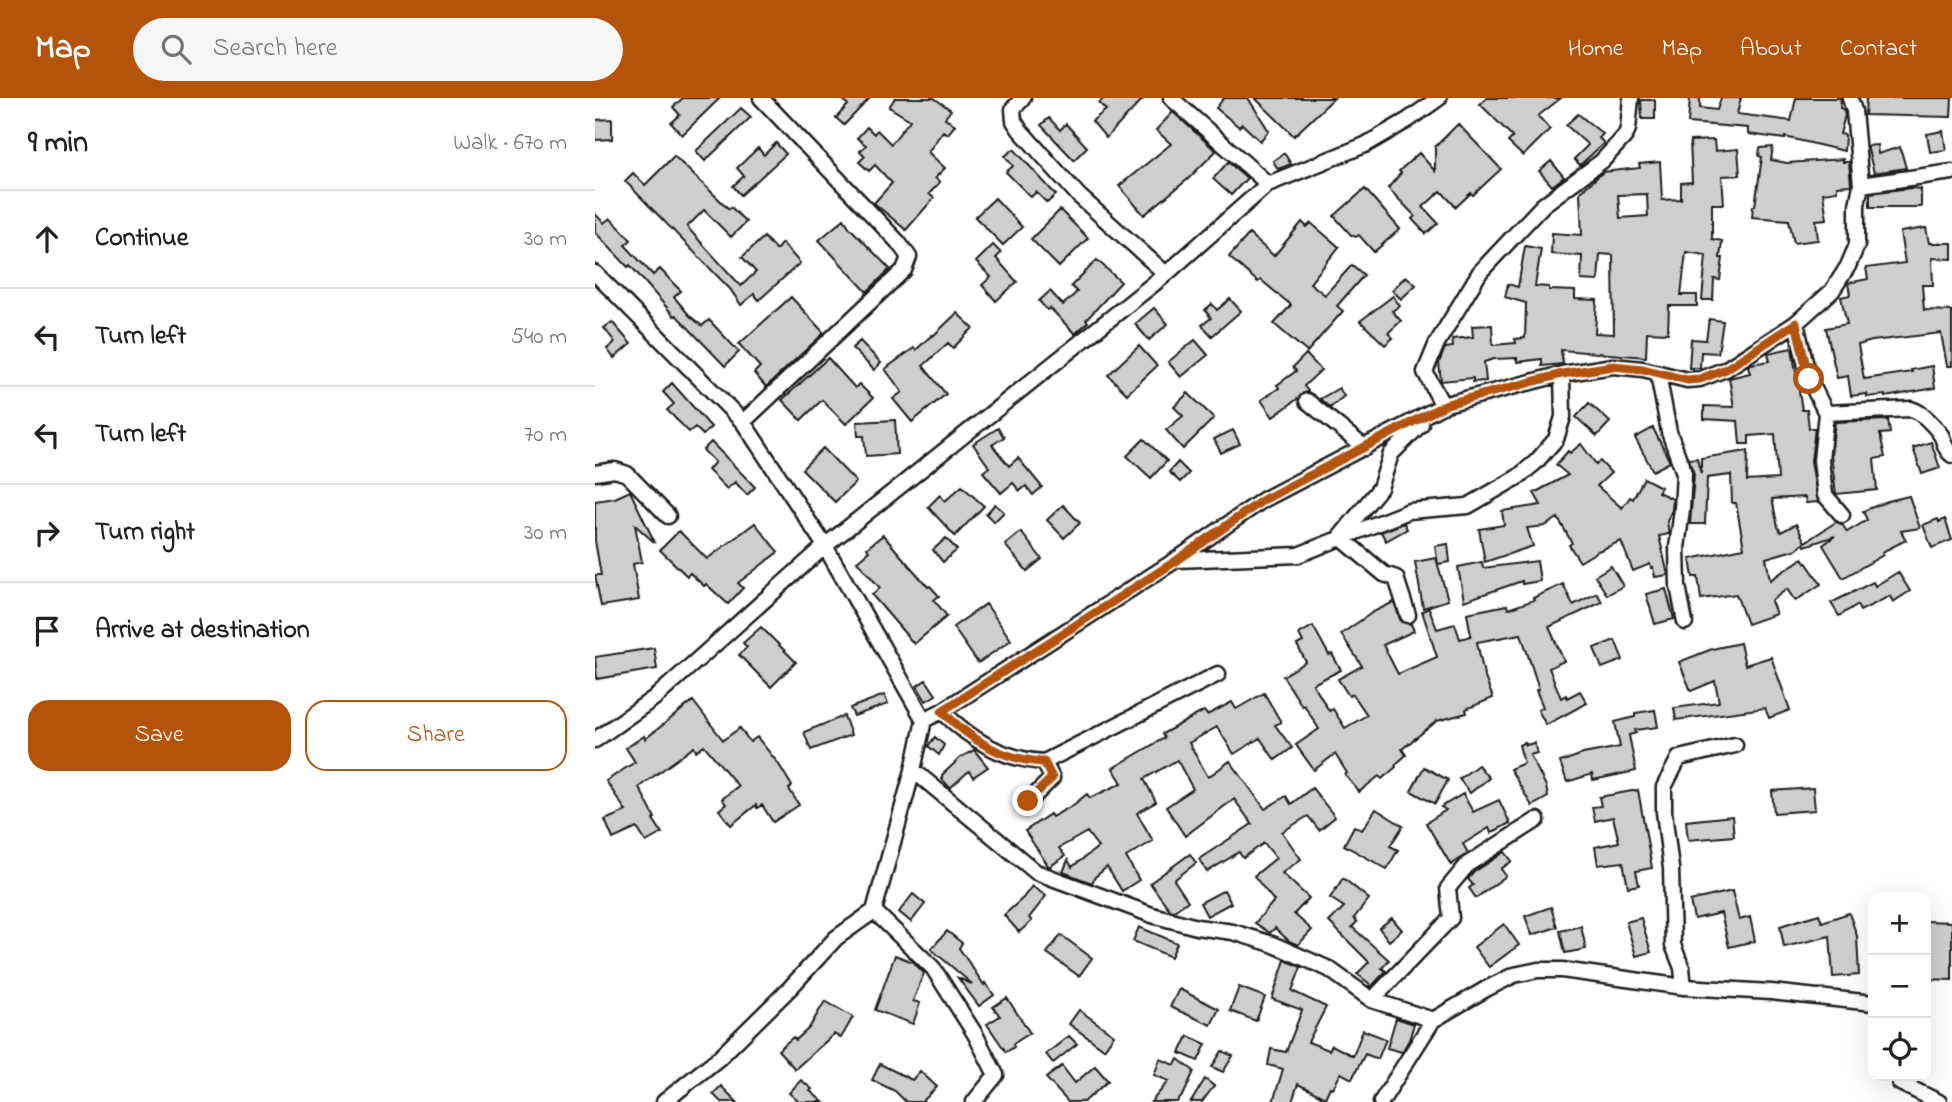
<!DOCTYPE html>
<html lang="en">
<head>
<meta charset="utf-8">
<style>
  :root { --surface:#fff; --page:#f6f6f6; --text:#202124; --muted:#757577; --line:#e0e0e0; --accent:#b45309 }
  body { margin:0; font-family:"Indie Flower",sans-serif; background:var(--page); color:var(--text) }
  .controls { position:absolute; right:21px; bottom:21px; display:grid; overflow:hidden; border-radius:14px; box-shadow:0 7px 28px #0002 }
  .controls button { width:63px; height:63px; display:grid; place-items:center; padding:0; border:0; border-bottom:2px solid var(--line); background:var(--surface); color:var(--text); font:35px sans-serif }
  .stop { position:absolute; width:21px; height:21px; margin:-16px; border:5px solid #b45309; border-radius:50%; background:#fff }
  .stop.end { background:#b45309; border-color:#fff; box-shadow:0 2px 7px #0008 }
  .list { margin:0; padding:0; list-style:none }
  h2 { display:flex; justify-content:space-between; align-items:center; height:91px; margin:0; padding:0 28px; font-size:30px }
  h2 small { font-size:23px; font-weight:400; color:var(--muted) }
  .list li { display:grid; grid-template-columns:46px 1fr auto; gap:21px; align-items:center; box-sizing:border-box; height:98px; padding:0 28px; border-top:2px solid var(--line) }
  .list b { display:block; font-size:26px; white-space:nowrap }
  .list em { font-size:23px; font-style:normal; color:var(--muted) }
  .actions { display:flex; gap:14px; padding:21px 28px }
  .actions a { flex:1; padding:16px 0; border:2px solid var(--accent); border-radius:21px; text-align:center; font-size:24px; color:var(--accent) }
  .actions .main { background:var(--accent); color:#fff }
  .icon { flex:none; width:38px; height:38px; fill:none; stroke:currentColor; stroke-width:2; stroke-linecap:round; stroke-linejoin:round }
  .map { position:relative; flex:none; width:1357px; height:1004px; overflow:hidden }
  header { display:flex; align-items:center; gap:42px; box-sizing:border-box; height:98px; padding:0 35px; background:var(--accent); color:#fff }
  header strong { font-size:33px }
  nav { display:flex; gap:38px; margin-inline-start:auto; font-size:24px }
  .search { width:490px; height:63px; background:var(--page); display:flex; align-items:center; gap:18px; box-sizing:border-box; padding:0 24px; border-radius:38px; color:var(--muted); font-size:26px }
  main { display:flex }
  aside { flex:1; background:var(--surface) }
  .map>svg:first-child { display:block }
  .building { fill:#cecece; stroke:#1c1c1c; stroke-width:2; fill-rule:evenodd }
  .lines { fill:none; stroke-linecap:round; stroke-linejoin:round }
  .minor-casing { stroke:#1c1c1c; stroke-width:19 }
  .minor { stroke:#fff; stroke-width:14 }
  .route { stroke:#b45309; stroke-width:9 }
</style>
</head>
<body>
<header>
<strong>Map</strong>
<div class="search"><svg class="icon" aria-label="search" viewBox="0 0 24 24"><circle cx="10" cy="10" r="6"/><path d="M15 15l6 6"/></svg>Search here</div>
<nav><a>Home</a><a>Map</a><a>About</a><a>Contact</a></nav>
</header>
<main>
<aside>
<h2>9 min<small>Walk · 670 m</small></h2>
<ul class="list">
<li><svg class="icon" aria-label="ahead" viewBox="0 0 24 24"><path d="M12 20V5M6 11l6-6 6 6"/></svg><div><b>Continue</b></div><em>30 m</em></li>
<li><svg class="icon" aria-label="left" viewBox="0 0 24 24"><path d="M17 20v-9H6M10 6l-5 5 5 5"/></svg><div><b>Turn left</b></div><em>540 m</em></li>
<li><svg class="icon" aria-label="left" viewBox="0 0 24 24"><path d="M17 20v-9H6M10 6l-5 5 5 5"/></svg><div><b>Turn left</b></div><em>70 m</em></li>
<li><svg class="icon" aria-label="right" viewBox="0 0 24 24"><path d="M7 20v-9h11M14 6l5 5-5 5"/></svg><div><b>Turn right</b></div><em>30 m</em></li>
<li><svg class="icon" aria-label="arrive" viewBox="0 0 24 24"><path d="M6 21V4h12l-3 4 3 4H6"/></svg><div><b>Arrive at destination</b></div></li>
</ul>
<div class="actions"><a class="main">Save</a><a>Share</a></div>
</aside>
<div class="map">
<svg width="1357" height="1004" viewBox="0 0 1357 1004">
  <rect width="100%" height="100%" fill="#fff"/>
  <filter id="ink" filterUnits="userSpaceOnUse"><feTurbulence type="fractalNoise" baseFrequency=".0143" numOctaves="2"/><feDisplacementMap in="SourceGraphic" scale="14" xChannelSelector="R" yChannelSelector="G"/><feConvolveMatrix kernelMatrix="1 2 1 2 8 2 1 2 1" color-interpolation-filters="sRGB"/></filter>
  <g filter="url(#ink)">
    <path class="building" d="M88,0H125L87,37L76,25L85,17L78,9Z
      M247,0H275L249,27L241,20L253,7Z
      M300,0H339L356,12L350,20L360,27L353,36L348,33L333,54L350,70L340,80L345,84L334,96L339,100L311,132L279,105L297,85L280,67L274,73L264,64L270,58L265,53L271,47L262,40L272,29L279,36L282,32L296,46L315,22L294,9Z
      M509,0H549L511,40L497,23L511,12L504,5Z
      M629,0H653L674,33L665,43L647,26L644,29L621,10Z
      M660,0H739L699,38Z
      M892,0H966L943,18L955,31L928,58L913,44L918,39L885,6Z
      M1095,0H1105V10L1122,12L1126,0H1146L1142,16L1196,23L1201,0H1246L1245,10L1248,11L1250,17L1245,36L1250,37L1249,53L1190,39V41L1153,36V30L1093,25Z
      M1271,0H1357L1356,19L1270,17Z
      M1046,2H1060V21H1047Z
      M146,10L156,19L110,63L101,53Z
      M578,14L621,53L593,81L549,117L524,88L576,46L561,32Z
      M983,16L1008,36L1004,40L1009,45L985,67L979,61L993,47L971,27Z
      M454,20L465,32L471,26L492,49L479,62L446,27Z
      M17,21V41L0,42V22Z
      M863,26L906,71L878,97L876,95L861,109L846,93L828,109L843,125L831,136L817,121L820,118L793,90L806,75L804,73L824,55L840,73V49Z
      M1348,33L1351,52L1335,54L1332,36Z
      M1119,42L1120,53L1143,51L1145,77L1127,78L1129,106H1117V141L1127,143L1125,160H1128L1125,182L1119,181L1118,202H1107L1111,157L1091,154L1086,197H1102V208H1074L1073,235L1052,234L1051,259L966,252L968,266L947,268V261L922,264V260L899,261L889,264L891,283L878,284V280L846,283L844,265L850,250L858,249L857,241L878,239L877,228L897,227L898,247L921,245L920,241L930,240L931,205L910,199L913,186L923,189L930,148L946,151L940,188L954,189V192L980,193V201L1002,202L1000,235L1019,236L1018,157L1005,156L1003,183L986,182L987,158L956,156L957,135L987,137L985,94L1008,74L1045,70L1044,66L1065,64L1067,102L1086,101V85L1097,84L1095,43ZM1052,96L1053,118L1025,120L1023,97Z
      M181,45L191,56L146,97L138,88L149,78L142,70L163,50L169,57Z
      M1282,47L1283,56L1305,49L1311,70L1279,75L1272,48Z
      M1178,49L1176,62L1192,65L1248,61V64H1254L1256,87L1242,88V93L1228,95L1232,121L1221,122L1223,142L1199,145L1194,122L1157,119L1158,108H1160L1167,59L1164,58L1165,50Z
      M419,51L461,97L452,105L441,94L436,99L411,74L418,68L410,58Z
      M689,55L696,66L683,71L678,63Z
      M79,58L134,111L136,109L151,124L136,139L109,112L92,129L146,188L161,174L147,159L169,139L181,152L187,145L205,165L164,202L159,196L146,207L135,191L30,83L38,75L50,87Z
      M956,63L969,79L957,88L944,73Z
      M633,64L652,80L636,97L618,81Z
      M1316,90L1326,91V109H1275V95Z
      M770,91L805,131L779,154L764,137L761,139L756,137L739,118Z
      M400,100L427,129L408,147L380,119Z
      M465,112L493,140L464,169L436,141Z
      M0,116L9,125L15,120L28,133L36,142L30,147L58,177L65,171L79,186L86,193L79,199L95,218L107,228L114,222L144,254L130,268L81,217L79,218L35,167L33,169L0,134Z
      M249,121L255,130L295,171L272,194L224,142Z
      M707,124L712,129L716,125L744,149L715,185L730,197L757,167L769,177L742,208L748,213L712,254L679,226L696,207L666,182L663,184L634,159L654,136L679,158Z
      M1331,130L1334,145H1357V161L1337,160L1338,187H1327L1329,212L1357,213V268H1352L1346,235L1277,243L1263,247L1269,281L1317,274L1316,272L1337,268L1340,290L1290,299V297L1272,299V296L1256,298L1253,278L1242,280L1231,230L1252,226L1246,199L1255,197L1253,185L1273,181L1271,170L1310,165L1305,134Z
      M398,147L406,155L401,160L422,184L401,203L387,187L396,179L381,164Z
      M502,162L526,184L491,222L493,224L480,236L455,210L452,212L444,203L455,193L468,207L482,194L476,188Z
      M811,178L821,187L806,201L797,192Z
      M798,198L805,208L797,213L806,223L793,235L798,240L790,247L765,223Z
      M196,199L229,235L171,289L159,275L165,269L144,246Z
      M635,201L646,213L617,238L607,227L616,220L610,212L617,206L622,212Z
      M559,210L573,226L554,242L540,226Z
      M362,215L378,230L358,250L353,245L328,268L351,296L317,324L298,301L307,294L290,271L319,250L321,252L337,237L338,238Z
      M1114,221L1128,223L1123,255L1106,254L1105,270H1094L1096,241L1111,242Z
      M17,224L36,246L19,260L12,251L20,244L9,230Z
      M600,242L613,257L586,279L573,264Z
      M265,243L286,265L279,272L257,250Z
      M544,248L562,268L532,296L513,277Z
      M1197,250L1207,312H1212L1214,330H1220L1216,363L1223,404L1211,405L1210,399L1177,401L1183,429L1186,434L1201,426L1210,444L1241,424L1247,426L1252,434L1272,422L1268,413L1293,403L1314,398L1325,430L1306,433L1311,442L1287,454L1288,457L1248,480L1228,447L1240,438L1210,448L1209,445L1202,451L1171,460L1175,482L1208,460L1226,486L1200,503L1192,491L1176,503L1181,516L1152,526L1141,496L1106,501L1103,479H1098L1095,461L1149,450L1141,405H1137L1136,377L1112,380L1110,426H1095L1099,376L1094,361L1102,360L1106,376V360L1153,353L1152,383L1183,381L1180,336L1154,338V346H1145L1143,323L1109,321V308L1139,309L1134,280L1155,275L1153,268L1156,266L1175,263L1173,255Z
      M711,256L726,272L709,288L713,293L678,319L666,302L684,290L682,287L701,273L698,269Z
      M233,260L260,290L264,286L278,300L251,326L227,302L206,322L187,302Z
      M77,285L116,329L108,337L100,329L94,334L72,312L79,306L68,294Z
      M744,290L749,298L735,310L725,301Z
      M593,295L619,320L588,351L571,332L588,318L579,309Z
      M994,305L1015,324L1002,338L981,319Z
      M300,322L302,356L271,358L269,338H263L262,324Z
      M1293,322L1295,335L1285,336L1290,359L1279,361L1282,392L1241,396L1236,357L1240,324Z
      M403,330L409,339L397,347L414,368L423,360L447,389L438,397L431,388L425,393L418,385L406,395L388,374L394,369L378,346Z
      M1058,330L1075,364L1058,373L1040,340Z
      M638,332L645,346L626,355L619,341Z
      M549,341L572,363L556,380L532,358Z
      M116,344L160,389L152,397L140,384L132,391L113,372L120,364L108,352Z
      M1336,344L1345,370L1327,376L1318,350Z
      M986,346L1001,366L1005,363L1016,375L1002,388L1027,410L1035,399L1038,401L1049,380L1066,389L1063,394L1078,401L1077,412L1072,423L1074,436L1064,438L1073,477L1060,479L1058,469L1056,470L1055,466L1038,473L1026,443L1003,453L985,464L974,447L977,445L963,420L950,428L932,430L938,448L890,464L884,431L909,427L907,413L946,407L939,395L973,377L961,367L973,353L975,355Z
      M228,350L261,384L240,404L207,371Z
      M583,364L594,375L585,384L574,374Z
      M367,388L389,408L360,438L333,409L345,397L350,403Z
      M35,393L60,445L40,427L47,464L38,466L44,502L6,508L0,477H6L0,443V403L20,400Z
      M400,406L409,414L399,424L391,416Z
      M468,407L485,425L469,440L452,422Z
      M1343,421L1344,424L1350,421L1357,442L1337,450L1328,427Z
      M160,425L183,454L143,485L148,490L133,506L111,486L109,488L95,475L92,478L65,452L84,433L112,461Z
      M809,425L812,431L791,443L786,434Z
      M426,434L447,461L432,473L410,447Z
      M288,437L333,489L335,488L344,498L339,502L352,518L319,546L277,497L285,490L262,463L274,453L272,450Z
      M351,440L362,452L348,464L338,452Z
      M853,446L855,464L843,466L840,448Z
      M841,460L853,502L828,510L820,464Z
      M942,463L945,483L927,486V483L869,503L863,469L887,464L888,470Z
      M1016,468L1028,488L1012,497L1000,478Z
      M1303,474L1315,493L1298,504L1295,498L1265,513L1262,507L1244,518L1236,505L1278,484L1280,488Z
      M968,486L978,507L1002,495L1007,504L954,529L969,563L954,570L966,600L971,597L972,600L985,593L992,605L951,627L943,612L948,609L941,592L944,591L926,536L882,544L889,577L898,600L871,611L872,615L842,623L807,651L811,657L800,667L801,669L787,681L784,678L764,694L750,677L752,675L740,656L719,672L701,647L724,631L709,607L707,608L688,578L711,564L702,547L708,544L704,536L718,528L734,557L737,556L746,572L718,586L734,613L738,611L750,630L772,617L758,596L754,598L743,581L767,568L746,536L778,514L799,504L806,524L816,526L819,533L788,547L803,576L842,559L827,513L834,510L842,531L860,526L865,541L876,538L872,515L912,507L913,511L939,502L938,500Z
      M1071,491L1079,521L1060,526L1051,496Z
      M391,506L416,542L383,565L358,529Z
      M166,529L201,564L176,589L144,557L152,549L148,545Z
      M1020,542L1028,562L1007,570L999,550Z
      M1145,545L1150,567L1176,559L1195,612L1174,620L1170,610L1081,622L1079,610L1124,604L1120,583L1096,593L1084,564L1117,551Z
      M59,550L62,571L2,581L0,559Z
      M331,582L341,597L331,603L322,588Z
      M669,595L686,624L680,627L697,650L680,662L665,640L639,656L622,629L594,645L613,679L635,663L670,711L691,698L696,706L717,690L740,719L724,732L713,718L687,734L706,761L687,775L714,800L699,816L717,832L703,847L694,843L680,830L675,835L660,825L679,803L659,778L681,760L669,745L648,760L644,754L612,774L604,761L657,726L639,701L590,738L571,709L598,691L582,662L549,681L561,704L542,715L558,743L531,759L544,782L527,793L512,769L500,779L497,785L468,774L473,762L477,769L503,749L492,734L464,750L470,758L454,769L430,733L455,716L457,719L477,708L492,696L495,700L527,685L518,670L569,640L567,636L609,613L612,617L637,604L641,611Z
      M289,597L293,606L259,618L255,610Z
      M98,603L128,642L145,630L155,644L162,639L183,665L197,688L194,691L204,707L178,724L167,707L162,710L161,707L136,727L124,712L131,706L127,701L143,688L109,647L101,653L99,649L44,689L60,720L58,721L67,735L51,744L42,730L18,741L10,722L31,713L11,683L40,664L31,650L49,638L50,641Z
      M1060,612L1063,629L1040,632L1041,635L1034,637L1041,673L998,682L997,676L972,684L965,664L988,656L1025,649L1020,624L1040,619V615Z
      M249,618L256,637L216,652L209,634Z
      M340,639L349,647L344,657L333,648Z
      M930,644L931,647L939,645L942,655L935,657L951,688L953,699L937,708L915,671L929,665L924,647Z
      M379,652L393,669L378,679L374,673L355,690L347,681V677L366,659Z
      M883,667L894,680L875,695L864,681Z
      M829,669L853,682L840,706L816,693Z
      M1218,690L1220,712L1179,715L1177,693Z
      M1043,692L1057,770L1041,773L1044,787L1033,789L1028,764L1003,767L1000,749L1024,744L1018,719L1000,723L997,709L1006,708L1004,699Z
      M868,696L878,714L904,702L915,725L896,735L894,730L868,746L873,755L856,767L831,725L851,712L846,709Z
      M781,711L808,728L795,748L803,752L792,771L749,747L759,728L767,732Z
      M1137,718L1139,738L1093,742L1091,723Z
      M910,754L917,763L906,771L911,778L881,800L874,790L878,787L873,781L879,774Z
      M595,756L601,765L579,782L593,803L579,813L575,812L555,785Z
      M748,780L774,801L759,820L762,824L757,829L794,862L787,870L791,873L776,889L774,888L775,886L762,876L774,864L734,824L749,809L735,800Z
      M437,788L451,798L434,820L437,823L424,834L409,817L428,800Z
      M629,792L636,805L612,818L605,805Z
      M1137,793L1144,822L1155,819L1160,843L1134,849L1126,815L1099,821L1095,803Z
      M318,796L330,806L316,824L304,814Z
      M956,809L962,829L937,837L930,818Z
      M1254,815L1262,838L1264,877L1238,879L1235,838L1189,849L1185,828L1224,816L1227,824Z
      M797,820L807,832L794,843L784,830Z
      M1046,820L1056,854L1041,858L1031,824Z
      M1331,823L1357,824V882L1331,881Z
      M909,826L924,847L894,869L879,849Z
      M986,828L991,851L970,855L965,833Z
      M544,829L582,845L576,859L538,843Z
      M352,833L367,845L364,850L389,887L390,885L399,897L384,908L363,880L377,886L336,851Z
      M466,837L497,860L484,878L452,855Z
      M300,857L318,864L329,875L318,903L325,905L318,926L280,912Z
      M690,862L706,869L697,893L731,909L713,944L734,952L737,947L758,958L768,932L791,941L783,961L770,956L757,981L746,975L738,990L735,989L730,1000L703,986L697,1004H678L688,971L673,967L676,951L691,954L707,912L677,901Z
      M644,889L670,899L661,923L635,913Z
      M584,891L624,911L616,927L575,909Z
      M412,900L435,935L418,946L419,949L411,954L392,926L405,918L398,909Z
      M230,903L258,919L246,940L239,936L200,971L183,952L198,939L201,942L214,930Z
      M484,912L519,937L509,951L474,926Z
      M801,920L819,926L814,942L807,954L792,950Z
      M474,938L482,946L458,965L451,956Z
      M593,938L611,946L603,963L585,955Z
      M627,953L638,958L628,974L617,969Z
      M565,961L580,967L583,961L599,973L589,996L582,1004H556L574,983L559,977Z
      M285,966L317,982L325,973L342,989L327,1004H311L300,993L277,982Z
      M467,968L480,985L500,968L513,983L489,1004H473L451,980Z
      M610,981L619,988L607,1004H596Z
      M206,982L217,991L215,993L228,1004H204L194,995Z
      M126,988L142,1004H126L118,996Z"/>
    <g class="lines">
      <g class="minor-casing">
        <path id="minor" d="M428,0L418,11L419,23L425,32L484,98L571,176
          M576,0L673,86
          M1255,0L1259,13L1266,87
          M0,175L148,324L230,448L329,622L318,672L279,813L241,840L195,890L125,959L69,1004
          M1201,225L1214,281L1231,315L1226,362L1230,397L1247,417
          M1063,276L1074,334L1089,375L1087,411L1082,450L1083,488L1090,524
          M712,303L770,350
          M848,308L830,274L842,245L885,174L948,107L1007,63L1030,38L1033,31L1036,0
          M1231,315L1316,311C1326,313 1340,328 1346,337C1350,345 1350,352 1357,357
          M148,324L309,172L314,159L303,144L166,0
          M0,375L20,372L32,376L73,418
          M582,462L703,457L814,413L873,408L923,379L941,364L961,341L968,319L967,276
          M813,517L801,480L789,476L745,439L785,390L796,356L826,326
          M347,613C376,642 407,661 449,664L623,576
          M329,622L347,613L581,462L668,402L851,306L967,276L1018,268L1048,271L1092,282L1105,281L1131,271L1201,225L1237,193L1253,168L1262,147V107L1266,87L1357,74
          M0,642L62,598L230,448L571,176L673,86L770,47L813,22L844,0
          M318,672L441,774L557,817L602,829L638,834L677,846L734,871L777,902L838,922
          M434,703L457,680L449,664
          M279,813L338,870L380,936L401,977L379,1004
          M1089,889L1087,870L1078,847L1076,770L1069,714V689L1084,660L1140,647
          M777,902L856,820L853,790L873,766L942,722
          M1306,978L1305,985L1344,1004
          M786,1004L838,922L891,891L919,877L943,872H967L1089,889L1176,894L1278,905"/>
      </g>
      <use href="#minor" class="minor"/>
    </g>
  </g>
  <g class="lines" filter="url(#ink)">
    <path class="route" d="M433,703L457,680L449,664C407,662 376,642 347,613L581,463L668,402L852,306L967,276L1018,268L1048,271L1092,282L1105,281L1131,271L1201,225L1214,281"/>
  </g>
</svg>
<div class="controls">
<button>+</button>
<button>−</button>
<button><svg class="icon" aria-label="locate" viewBox="0 0 24 24"><circle cx="12" cy="12" r="6"/><path d="M12 2v4M12 18v4M2 12h4M18 12h4"/></svg></button>
</div>
<div class="stop" style="left:1214px;top:281px"></div>
<div class="stop end" style="left:433px;top:703px"></div>
</div>
</main>
</body>
</html>
